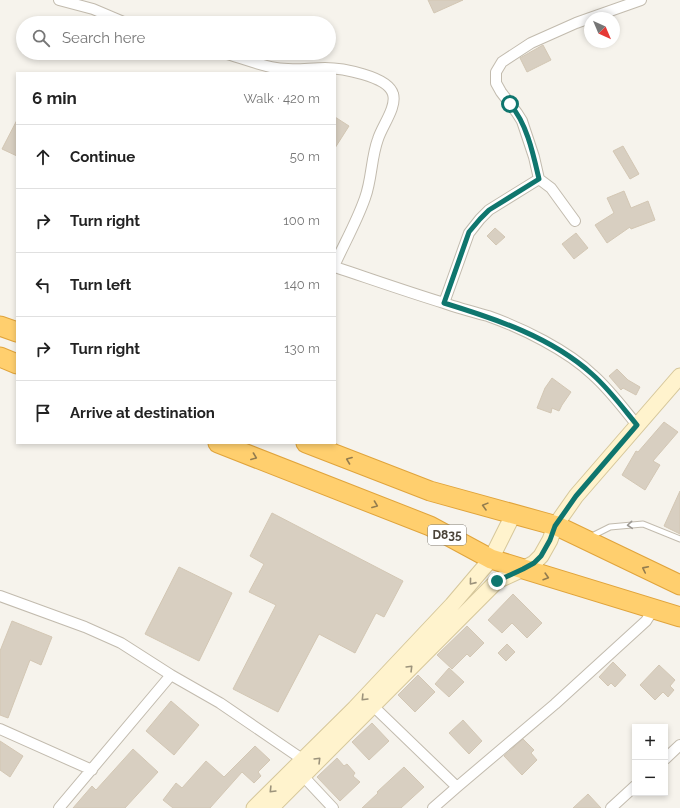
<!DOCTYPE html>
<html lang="en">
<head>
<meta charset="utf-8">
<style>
  :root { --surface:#fff; --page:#f2f2f2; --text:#222; --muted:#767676; --line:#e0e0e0 }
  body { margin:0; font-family:Raleway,sans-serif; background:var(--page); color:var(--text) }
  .controls { position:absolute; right:12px; bottom:12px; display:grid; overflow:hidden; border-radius:0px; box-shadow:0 2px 6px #0003 }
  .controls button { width:36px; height:36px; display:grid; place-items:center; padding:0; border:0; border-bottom:1px solid var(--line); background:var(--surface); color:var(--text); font:20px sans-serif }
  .compass { position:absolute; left:584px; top:12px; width:36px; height:36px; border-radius:50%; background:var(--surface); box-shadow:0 2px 6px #0003; rotate:136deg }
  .stop { position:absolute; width:12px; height:12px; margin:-9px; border:3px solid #0f766e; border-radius:50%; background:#fff }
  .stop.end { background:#0f766e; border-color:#fff; box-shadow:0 1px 4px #0008 }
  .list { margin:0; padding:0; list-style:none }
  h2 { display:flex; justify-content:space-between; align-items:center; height:52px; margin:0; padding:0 16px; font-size:17px }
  h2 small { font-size:13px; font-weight:400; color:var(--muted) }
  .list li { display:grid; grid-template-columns:26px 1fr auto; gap:12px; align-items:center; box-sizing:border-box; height:64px; padding:0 16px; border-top:1px solid var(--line) }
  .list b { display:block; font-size:15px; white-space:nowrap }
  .list em { font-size:13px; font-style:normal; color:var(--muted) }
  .icon { flex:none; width:22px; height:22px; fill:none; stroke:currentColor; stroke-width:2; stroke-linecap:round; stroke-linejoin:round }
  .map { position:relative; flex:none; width:680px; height:808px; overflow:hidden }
  .search { position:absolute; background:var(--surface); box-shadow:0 2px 6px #0003; left:16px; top:16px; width:320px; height:44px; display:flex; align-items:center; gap:10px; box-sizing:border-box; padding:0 14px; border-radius:22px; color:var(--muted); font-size:15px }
  .panel { position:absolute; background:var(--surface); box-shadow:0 2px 6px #0003; left:16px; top:72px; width:320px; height:372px; border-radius:0px }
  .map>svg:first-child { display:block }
  .building { fill:#d8cfc1; stroke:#d3c7b4 }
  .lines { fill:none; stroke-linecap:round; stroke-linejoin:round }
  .lane-casing { stroke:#c2bbae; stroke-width:7 }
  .street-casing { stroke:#c2bbae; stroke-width:12 }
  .secondary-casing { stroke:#d6c79b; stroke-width:17 }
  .highway-casing { stroke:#e0a43c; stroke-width:21 }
  .lane { stroke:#fff; stroke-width:5 }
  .street { stroke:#fff; stroke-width:10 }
  .secondary { stroke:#fff3cd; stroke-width:15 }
  .highway { stroke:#ffcf6e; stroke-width:19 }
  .oneway { stroke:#937c4e }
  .oneway2 { stroke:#9c9892 }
  .oneway3 { stroke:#9c937c }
  .route { stroke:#0f766e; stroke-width:5 }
  .labels { text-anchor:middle; stroke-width:4; stroke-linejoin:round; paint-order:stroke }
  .shield { fill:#fff; stroke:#817c74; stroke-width:1 }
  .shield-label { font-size:12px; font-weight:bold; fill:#4b4439 }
</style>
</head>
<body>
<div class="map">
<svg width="680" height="808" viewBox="0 0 680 808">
  <rect width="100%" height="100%" fill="#f6f3ec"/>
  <path class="building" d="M428,0H463L434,13Z
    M543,45L551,60L527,72L520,58Z
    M335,117L349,126L335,148Z
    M17,120V156L2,149Z
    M623,146L639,174L630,179L613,151Z
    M624,191L631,208L648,201L655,220L631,229L630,227L607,243L595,225L614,213L607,198Z
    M495,228L505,237L496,245L487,236Z
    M576,233L588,248L574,259L562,244Z
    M617,369L628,380L640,387L636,395L623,388L621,390L609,376Z
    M552,378L571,392L562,405L559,411L552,408L551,413L537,408L545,388Z
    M664,422L678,432L653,461L660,465L645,490L622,475L636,451L638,452Z
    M680,491V534L664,526Z
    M272,513L403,581L384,617L376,613L355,653L319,634L278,712L233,689L276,605L249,592L264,564L250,556Z
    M179,567L232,593L199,661L145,634Z
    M513,594L542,623L527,638L512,623L502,633L488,620Z
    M12,621L52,637L41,665L30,660L8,718L0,715V651Z
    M467,626L484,643L470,657L467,654L452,669L437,655Z
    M507,644L515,652L506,661L498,653Z
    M613,662L626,675L615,687L611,683L608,686L599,677Z
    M659,665L675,680L670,686L674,690L668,697L663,692L655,700L640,685Z
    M449,668L464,682L449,697L435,684Z
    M418,675L435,692L415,712L398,695Z
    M171,701L199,725L174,755L146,731Z
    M463,720L482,741L469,754L449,733Z
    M372,723L389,741L369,760L352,742Z
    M523,739L534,750L531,753L537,760L522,775L504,756Z
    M0,741L23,756L10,777L0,770Z
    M255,746L270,760L258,772L261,776L254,783L242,772L210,808H173L163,800L176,783L182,788L206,761L224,777Z
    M133,749L158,772L125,808H73L92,786L96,790Z
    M337,758L344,766L347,764L355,773L353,776L360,782L340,801L317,777Z
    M404,767L424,787L401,808H362L378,793L377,792Z
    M588,794L601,808H573Z"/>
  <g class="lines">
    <g class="lane-casing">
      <path id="lane" d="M590,537L610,527L643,524L680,539"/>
    </g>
    <g class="street-casing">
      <path id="street" d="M59,0L93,9L126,23
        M590,18L641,0
        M224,53C241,58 259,65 276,68C292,71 309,68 325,68C341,68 388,76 393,94C397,107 382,126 378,139C371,158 372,179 365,198C357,221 345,242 335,264
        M575,221L551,188L539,179L534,157L522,121L517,113L501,92L496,83V72L502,62L531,43L576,23L590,18
        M335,267C371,279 408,292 444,303C458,308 473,312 488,316C522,328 567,350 593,375C609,389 623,408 637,425
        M444,303L469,233L480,219L489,210L539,179
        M0,596L85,627L121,643L171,675L220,703L302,759
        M372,705L457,787
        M0,729L92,770
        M665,759L680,745
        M303,776L333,808
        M59,808L171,675
        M433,808L457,787L555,704L646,621L653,610
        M611,808L635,786"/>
    </g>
    <g class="secondary-casing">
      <path id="secondary" d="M254,808L355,708L452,605L491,559L514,513
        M271,808L497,581L523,569L534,563L541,556L550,540L555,526L576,496L680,376"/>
    </g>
    <g class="highway-casing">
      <path id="highway" d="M0,326L17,332
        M0,357L17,364
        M218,443L430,526L491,559L680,617
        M306,443L430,491L557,526L680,585"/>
    </g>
    <use href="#lane" class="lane"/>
    <use href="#street" class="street"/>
    <use href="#secondary" class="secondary"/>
    <use href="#highway" class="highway"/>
  </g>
  <defs><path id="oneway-chevron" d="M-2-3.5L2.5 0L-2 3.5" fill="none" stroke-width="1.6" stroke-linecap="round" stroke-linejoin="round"/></defs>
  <g class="oneway">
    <use href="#oneway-chevron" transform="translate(254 457) rotate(21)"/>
    <use href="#oneway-chevron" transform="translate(349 460) rotate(-159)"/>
    <use href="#oneway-chevron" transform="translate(375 505) rotate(21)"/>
    <use href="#oneway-chevron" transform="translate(485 506) rotate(-165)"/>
    <use href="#oneway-chevron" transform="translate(645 569) rotate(-154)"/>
    <use href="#oneway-chevron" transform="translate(546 577) rotate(17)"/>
  </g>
  <use class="oneway2" href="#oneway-chevron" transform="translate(630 525) rotate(175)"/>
  <g class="oneway3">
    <use href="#oneway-chevron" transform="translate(472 582) rotate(129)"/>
    <use href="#oneway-chevron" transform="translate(410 668) rotate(-45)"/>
    <use href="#oneway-chevron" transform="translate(364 698) rotate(134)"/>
    <use href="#oneway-chevron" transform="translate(318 760) rotate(-45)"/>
    <use href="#oneway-chevron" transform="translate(272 790) rotate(134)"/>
  </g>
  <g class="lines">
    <path class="route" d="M497,581L523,569L534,563L541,556L550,540L555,526L576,496L637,425C623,408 609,389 592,374C551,337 496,319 444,303L469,232L480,219L489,210L539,179C533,153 527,124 510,104"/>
  </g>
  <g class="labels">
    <rect class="shield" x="428" y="525" width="38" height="20" rx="3"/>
    <g class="shield-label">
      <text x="447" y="539">D835</text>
    </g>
  </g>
</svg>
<div class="controls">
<button>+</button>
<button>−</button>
</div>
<svg class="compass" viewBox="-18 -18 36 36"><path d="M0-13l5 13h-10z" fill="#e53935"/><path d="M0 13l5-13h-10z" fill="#767676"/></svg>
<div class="stop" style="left:510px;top:104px"></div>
<div class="stop end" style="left:497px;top:581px"></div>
<div class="search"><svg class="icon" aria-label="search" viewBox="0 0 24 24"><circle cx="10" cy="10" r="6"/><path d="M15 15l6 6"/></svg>Search here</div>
<section class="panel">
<h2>6 min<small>Walk · 420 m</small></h2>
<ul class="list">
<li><svg class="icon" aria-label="ahead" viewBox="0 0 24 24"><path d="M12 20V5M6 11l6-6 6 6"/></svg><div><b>Continue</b></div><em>50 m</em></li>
<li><svg class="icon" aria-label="right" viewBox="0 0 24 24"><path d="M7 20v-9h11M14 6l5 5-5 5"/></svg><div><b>Turn right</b></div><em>100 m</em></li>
<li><svg class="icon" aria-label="left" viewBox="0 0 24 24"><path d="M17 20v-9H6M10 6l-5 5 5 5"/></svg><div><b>Turn left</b></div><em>140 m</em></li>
<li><svg class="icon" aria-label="right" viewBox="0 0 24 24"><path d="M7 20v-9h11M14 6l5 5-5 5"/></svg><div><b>Turn right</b></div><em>130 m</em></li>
<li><svg class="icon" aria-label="arrive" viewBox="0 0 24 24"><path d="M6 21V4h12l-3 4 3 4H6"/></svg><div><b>Arrive at destination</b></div></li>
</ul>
</section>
</div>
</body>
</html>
